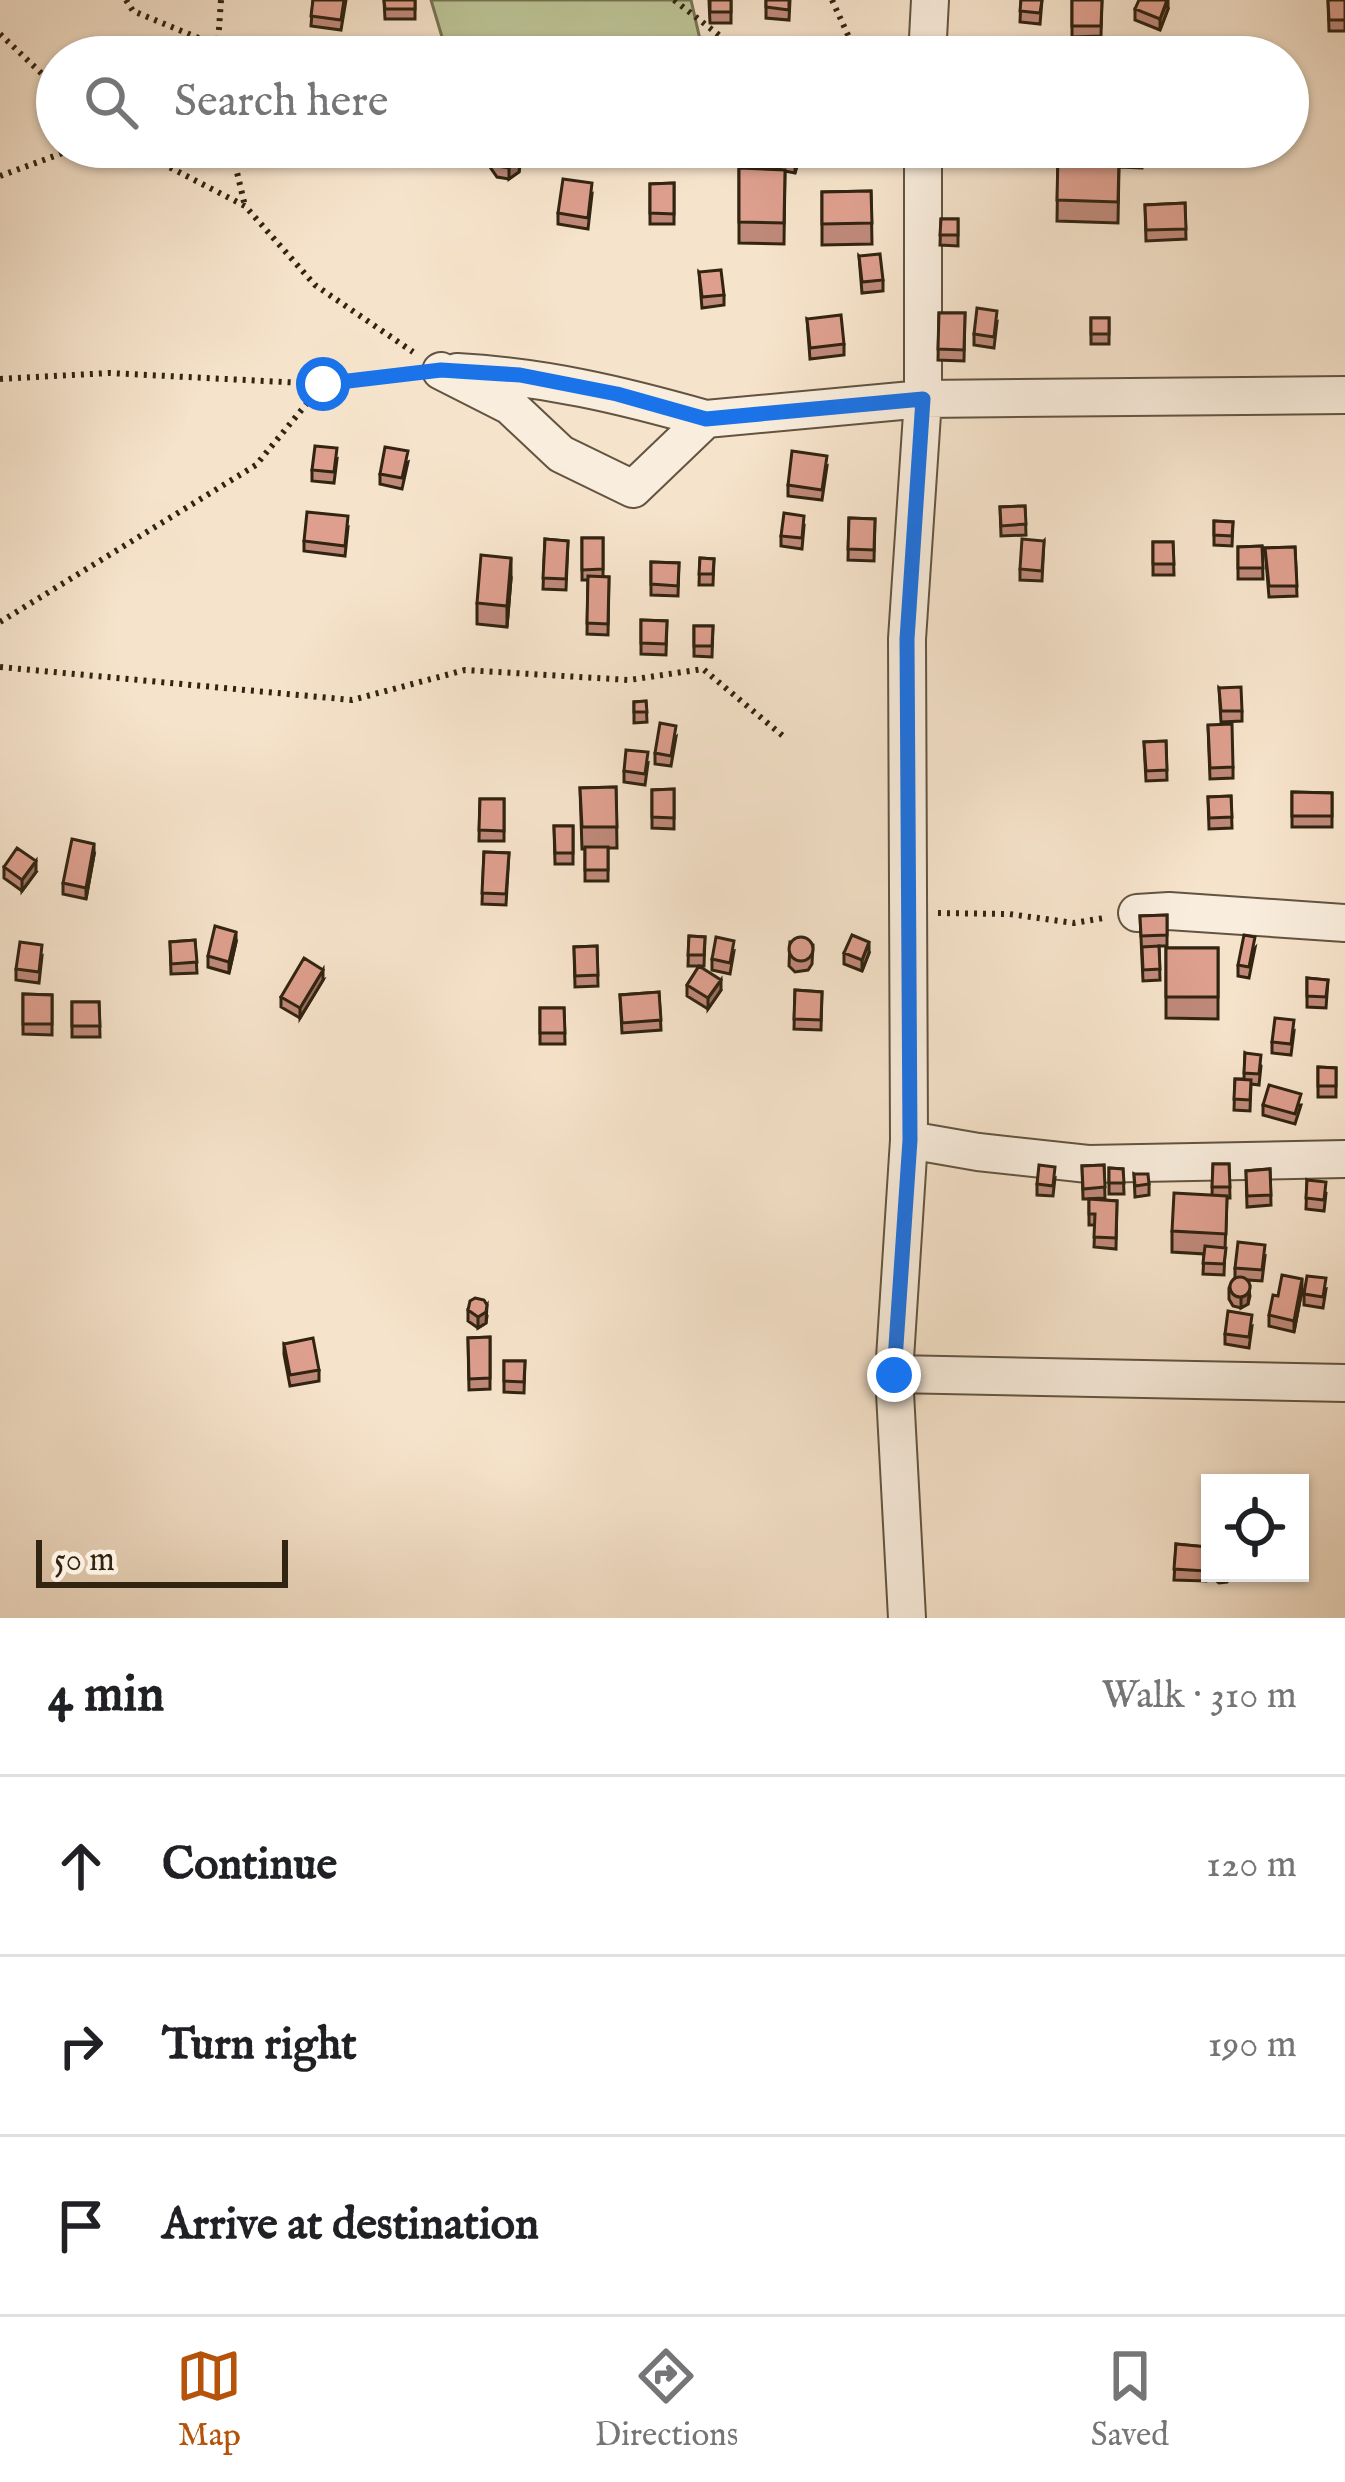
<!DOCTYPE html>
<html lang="en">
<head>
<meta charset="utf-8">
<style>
  :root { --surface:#fff; --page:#f6f6f6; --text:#202124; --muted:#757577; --line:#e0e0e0; --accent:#b45309 }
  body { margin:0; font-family:"IM FELL English",serif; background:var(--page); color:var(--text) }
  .controls { position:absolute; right:36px; bottom:36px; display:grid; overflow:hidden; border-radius:0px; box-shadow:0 3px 9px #0004 }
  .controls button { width:108px; height:108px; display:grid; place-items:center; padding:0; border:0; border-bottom:3px solid var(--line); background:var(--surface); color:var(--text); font:60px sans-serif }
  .scale { position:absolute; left:36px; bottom:30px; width:252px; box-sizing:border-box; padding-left:12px; border:6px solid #312411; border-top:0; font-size:33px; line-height:42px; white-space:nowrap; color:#312411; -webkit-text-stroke:9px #f9eddd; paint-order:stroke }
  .stop { position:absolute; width:36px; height:36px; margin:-27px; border:9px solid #1a73e8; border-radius:50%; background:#fff }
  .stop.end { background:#1a73e8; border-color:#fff; box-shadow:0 3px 12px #0008 }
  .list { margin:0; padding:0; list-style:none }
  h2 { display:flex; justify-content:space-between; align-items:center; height:156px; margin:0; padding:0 48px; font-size:51px }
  h2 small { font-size:39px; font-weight:400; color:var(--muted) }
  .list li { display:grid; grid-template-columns:78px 1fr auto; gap:36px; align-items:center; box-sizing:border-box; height:180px; padding:0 48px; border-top:3px solid var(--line) }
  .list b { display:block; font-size:45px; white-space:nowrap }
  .list em { font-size:39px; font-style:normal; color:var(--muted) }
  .icon { flex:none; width:66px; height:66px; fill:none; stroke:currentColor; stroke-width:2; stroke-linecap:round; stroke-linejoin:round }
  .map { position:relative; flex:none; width:1345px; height:1618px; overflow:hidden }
  .search { position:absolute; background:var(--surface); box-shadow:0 3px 9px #0004; left:36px; right:36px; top:36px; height:132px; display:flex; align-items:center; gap:30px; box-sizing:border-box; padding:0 42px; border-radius:66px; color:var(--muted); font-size:45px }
  .sheet { height:696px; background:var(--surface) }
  nav { display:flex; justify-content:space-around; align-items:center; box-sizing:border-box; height:168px; border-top:3px solid var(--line); background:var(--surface); font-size:33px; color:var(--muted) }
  nav a { display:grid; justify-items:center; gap:6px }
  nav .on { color:var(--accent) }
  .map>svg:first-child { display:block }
  .green { fill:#bcc497; stroke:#767454; stroke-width:3 }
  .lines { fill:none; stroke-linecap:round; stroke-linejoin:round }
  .minor-casing { stroke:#625440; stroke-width:40 }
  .path { stroke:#312411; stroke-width:6; stroke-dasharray:3 6; stroke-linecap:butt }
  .minor { stroke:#f9eddd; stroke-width:36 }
  .wall { fill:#bf897a; stroke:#312411; stroke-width:3 }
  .shaded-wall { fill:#9b6f63; stroke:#312411; stroke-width:3 }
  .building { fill:#de9f8e; stroke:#312411; stroke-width:3 }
  .route { stroke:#1a73e8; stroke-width:15 }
</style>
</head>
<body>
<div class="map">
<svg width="1345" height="1618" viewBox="0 0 1345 1618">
  <rect width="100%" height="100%" fill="#f6e3cb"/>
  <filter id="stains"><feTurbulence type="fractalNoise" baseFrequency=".00167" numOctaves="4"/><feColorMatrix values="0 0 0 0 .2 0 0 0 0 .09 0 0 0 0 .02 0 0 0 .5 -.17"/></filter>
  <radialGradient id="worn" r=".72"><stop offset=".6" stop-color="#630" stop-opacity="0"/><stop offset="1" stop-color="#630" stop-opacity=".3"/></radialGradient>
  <path class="green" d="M431,0H691L704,57H448Z"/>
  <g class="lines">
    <g class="minor-casing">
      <path id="minor" d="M927,57L930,0
        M441,371L510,406L561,454L633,489L706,419L923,399L1345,395
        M457,372C546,377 621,395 706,419
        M1137,913L1169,911L1345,923
        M909,1140L978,1152L1088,1164L1345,1159
        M894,1374L1345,1383
        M907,1618L894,1374L909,1140L907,639L923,399V147"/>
    </g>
    <path class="path" d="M126,0L133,11L218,46
      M674,0L747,57
      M832,0L858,57
      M0,34L57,88
      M217,55L248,57
      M217,57L221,0
      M319,57L356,49L376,57
      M130,147L245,206L315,285L413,352
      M231,147L245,206
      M0,176L79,147
      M0,379L109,373L323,384L409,374
      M0,622L256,465L323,384
      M0,667L352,700L465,670L629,680L703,669L783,736
      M938,913L1009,914L1074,923L1104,918"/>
    <use href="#minor" class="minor"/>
  </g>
  <path class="wall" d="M313,0H346L341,30L311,26Z
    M384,0H415V19H385Z
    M709,0H731V23H710Z
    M766,0H790L789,20L766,18Z
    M1021,0H1042L1040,24L1020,22Z
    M1072,0H1102L1101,36L1072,37Z
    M1328,0H1345V31H1329Z
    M1135,9H1168L1160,30L1135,20Z
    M801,147L795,173L785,171L784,244L739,243V168L782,170L774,167V156Z
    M1023,147H1048L1047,163L1023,162Z
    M1143,147L1142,168L1119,167L1118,223L1057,221L1058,155L1112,157Z
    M490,156L521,160L519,172L509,179L497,177L490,167Z
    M674,183V224H650V184Z
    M871,191L872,244L822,245V192Z
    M592,194L588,229L558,224V213Z
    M1185,203L1186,239L1146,241L1145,205Z
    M941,219H958V246L940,245Z
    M859,256L883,280V291L862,293Z
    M699,272L724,295V305L702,308Z
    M939,313H965L964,361L938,360Z
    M1091,318H1109V344H1091Z
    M807,319L844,344V355L810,359Z
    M997,322L994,348L974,345V334Z
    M337,459L334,483L312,481V470Z
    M408,462L402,489L380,484V474Z
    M827,466L822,500L788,496V485Z
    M1025,506L1026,535L1001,536L1000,507Z
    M849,518L875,519L874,561L848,560Z
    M1214,521L1233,522L1232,546L1214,545Z
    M804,526L802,549L781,546V536Z
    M348,527L345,556L304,551V541Z
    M582,538H603V577H609L608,635L587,634L588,580H582Z
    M545,539L568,541L566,590L543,589Z
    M1044,541L1042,581L1020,580V569Z
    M1153,542H1173L1174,575H1153Z
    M1262,546L1263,579H1238V547Z
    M1295,547L1297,596L1269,597L1265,548Z
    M700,558L714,559L713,585H699Z
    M651,562L679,563L678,596L651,595Z
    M511,579L507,627L477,624V603Z
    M641,620L667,621L666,655L641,654Z
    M694,626H713L712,657L694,656Z
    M1219,688L1242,711V721L1221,722Z
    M646,701L647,722L634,723V702Z
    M1208,725L1233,767V778L1210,779Z
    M676,737L671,766L655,764V753Z
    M1166,741L1167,780L1146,781L1144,742Z
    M648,763L645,785L624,782V771Z
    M616,787L617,848H608V881H585V849H582L580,788Z
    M674,789V829L652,828V790Z
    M1292,792L1332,793V827H1292Z
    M1231,796L1232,828L1209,829L1208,797Z
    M480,799H504V841H479Z
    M554,826H573V864H555Z
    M484,852L509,853L506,905L482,904Z
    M94,855L86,899L63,894V883Z
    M4,867L36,872L22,891L4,878Z
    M1167,915V946H1159L1160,980L1143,981L1140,916Z
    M689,936L705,937L704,966H700L721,990L708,1009L687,996V985L699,966H688Z
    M195,940L197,973L171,974L170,942Z
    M236,942L229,973L208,967V956Z
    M790,942L813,945L812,964L808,970L795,972L789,966Z
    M597,946L598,986L575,987L574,947Z
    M1166,948H1218V1019L1166,1018Z
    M1255,948L1249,978L1238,976V965Z
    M734,951L730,974L712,970V959Z
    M844,953H869L862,971L844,964Z
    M42,956L39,983L16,980V969Z
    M1307,978L1328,980L1326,1008L1307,1007Z
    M323,980L300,1018L281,1007V997Z
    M795,990L822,992L821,1030L794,1029Z
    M659,992L661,1030L622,1033L620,995Z
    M23,994L52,995V1035L23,1034Z
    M72,1002H99L100,1037H72Z
    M540,1008H564L565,1044H540Z
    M1294,1031L1291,1055L1272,1053V1042Z
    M1245,1053L1261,1066L1259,1085L1251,1084L1250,1111L1234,1110L1235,1079H1244Z
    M1318,1067L1336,1068V1097H1318Z
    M1263,1105H1301L1295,1124L1263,1115Z
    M1213,1164H1229L1230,1198H1227L1224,1275L1203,1274L1204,1254L1172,1252V1231L1212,1195Z
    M1104,1165L1105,1198L1083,1199L1082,1166Z
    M1109,1168L1123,1169L1124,1194H1109Z
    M1270,1169L1271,1205L1247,1207L1246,1171Z
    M1134,1174L1149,1184V1195L1135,1197Z
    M1055,1178L1053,1196L1037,1195V1184Z
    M1307,1180L1326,1193L1324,1211L1306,1209Z
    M1089,1199L1117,1201L1116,1249L1094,1247L1095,1225H1089Z
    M1265,1256L1262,1281L1247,1280L1250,1296L1248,1304L1241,1308L1233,1306L1229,1299V1288L1235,1277V1268Z
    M1326,1289L1323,1308L1304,1305V1294Z
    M1302,1290L1294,1332L1269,1326V1315L1278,1296Z
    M468,1310L487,1316L486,1323L478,1328L468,1321Z
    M1252,1326L1249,1348L1225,1344V1334Z
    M490,1337V1389L469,1390L468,1338Z
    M284,1344L319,1370V1381L290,1386L284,1354Z
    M504,1361H525L524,1393L504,1392Z
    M1176,1544L1208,1547L1206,1581L1174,1580Z
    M1213,1573H1231V1576L1227,1582L1219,1583L1214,1579Z"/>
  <path class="shaded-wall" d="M1168,0V9L1160,30V19Z
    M799,147L801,153L795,173V163Z
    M521,149L519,172L509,179V168Z
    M511,558V579L507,627V606Z
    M94,844V855L86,899V888Z
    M36,861V872L22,891V880Z
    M236,932V942L229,973V962Z
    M869,942V953L862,971V960Z
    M323,970V980L300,1018V1008Z
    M721,980V990L708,1009V998Z
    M1302,1279V1290L1294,1332V1321Z
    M1250,1285L1248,1304L1241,1308V1298Z
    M487,1305L486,1323L478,1328V1317Z"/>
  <path class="building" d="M313,0H344L341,20L311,16Z
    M384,0H415V9H385Z
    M710,0H731V12H710Z
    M766,0H789V10L766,7Z
    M1021,0H1042L1040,13L1020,11Z
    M1072,0H1102L1101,26H1072Z
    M1139,0H1167L1160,19L1135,9Z
    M1328,0H1345V20H1329Z
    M168,46L194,49L193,57H167Z
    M356,50L379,54V57H355Z
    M492,147H520L521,149L519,161L509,168L497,166L490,156Z
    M776,147H799L795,163L774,156Z
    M1023,147H1047V152L1023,151Z
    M1113,147H1143L1142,157L1112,156Z
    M1058,155L1119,158L1118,202L1057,200Z
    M739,168L785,170L784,223L739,222Z
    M563,179L592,183L588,218L558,213Z
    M674,183V214L650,213V184Z
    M871,191L872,223L822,224V192Z
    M1185,203L1186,229L1146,230L1145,205Z
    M941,219H958V235H940Z
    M880,254L883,280L862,282L859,256Z
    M721,270L724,295L702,297L699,272Z
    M977,308L997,311L994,337L974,334Z
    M939,313H965L964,350L938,349Z
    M841,315L844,344L810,348L807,319Z
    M1091,318H1109V334H1091Z
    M315,446L337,448L334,472L312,470Z
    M385,447L408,451L402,478L380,474Z
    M792,451L827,456L822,490L788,485Z
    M1025,506L1026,524L1001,526L1000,507Z
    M307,512L348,516L345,546L304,541Z
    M784,513L804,516L802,538L781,536Z
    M849,518L875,519L874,550L848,549Z
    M1214,521L1233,522L1232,536L1214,535Z
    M582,538H603V569L582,570Z
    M545,539L568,541L566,579L543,578Z
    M1022,539L1044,541L1042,571L1020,569Z
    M1153,542H1173L1174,564H1153Z
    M1262,546L1263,568H1238V547Z
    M1295,547L1297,586H1269L1265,548Z
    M481,555L511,558L507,606L477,603Z
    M700,558L714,559L713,574H699Z
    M651,562L679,563L678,586L651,584Z
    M588,576L609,577L608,624L587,623Z
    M641,620L667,621L666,644L641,643Z
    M694,626H713L712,646H694Z
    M1241,687L1242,711H1221L1219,688Z
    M646,701L647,712H634V702Z
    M660,723L676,726L671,756L655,753Z
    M1232,724L1233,767L1210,768L1208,725Z
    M1166,741L1167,770L1146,771L1144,742Z
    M626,750L648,752L645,774L624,771Z
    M616,787L617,827H582L580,788Z
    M674,789V818L652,817V790Z
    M1292,792L1332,793V816H1292Z
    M1231,796L1232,817L1209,818L1208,797Z
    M480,799H504V831L479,830Z
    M554,826H573V853H555Z
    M72,839L94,844L86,888L63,883Z
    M585,847H608V870H585Z
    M17,848L36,861L22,880L4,867Z
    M484,852L509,853L506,894L482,893Z
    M1167,915V935L1141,936L1140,916Z
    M215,926L236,932L229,962L208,956Z
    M852,935L869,942L862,960L844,953Z
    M1244,935L1255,937L1249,967L1238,965Z
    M689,936L705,937L704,955H688Z
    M716,937L734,941L730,963L712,959Z
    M789 949a12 12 0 1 1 24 0a12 12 0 1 1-24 0Z
    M195,940L197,962L171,964L170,942Z
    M20,942L42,945L39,972L16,969Z
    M597,946L598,975L575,976L574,947Z
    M1159,946L1160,969L1143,970L1142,947Z
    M1166,948H1218V997H1166Z
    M304,958L323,970L300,1008L281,997Z
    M699,966L721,980L708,998L687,985Z
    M1307,978L1328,980L1326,997L1307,996Z
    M795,990L822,992L821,1020L794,1019Z
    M659,992L661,1020L622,1023L620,995Z
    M23,994L52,995V1024H23Z
    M72,1002H99L100,1026H72Z
    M540,1008H564L565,1033H540Z
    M1275,1018L1294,1020L1291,1044L1272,1042Z
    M1245,1053L1261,1055L1259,1074L1244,1073Z
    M1318,1067L1336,1068V1086H1318Z
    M1235,1079L1251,1080L1250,1100L1234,1099Z
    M1269,1085L1301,1094L1295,1114L1263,1105Z
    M1213,1164H1229L1230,1187H1212Z
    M1039,1165L1055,1167L1053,1186L1037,1184Z
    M1104,1165L1105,1187L1083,1189L1082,1166Z
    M1109,1168L1123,1169L1124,1183H1109Z
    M1270,1169L1271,1195L1247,1196L1246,1171Z
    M1134,1174H1148L1149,1184L1135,1186Z
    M1307,1180L1326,1182L1324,1200L1306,1198Z
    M1174,1193L1227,1196L1226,1234L1172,1231Z
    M1089,1199L1117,1201L1116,1238L1094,1237L1095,1214H1089Z
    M1238,1242L1265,1245L1262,1270L1235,1268Z
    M1205,1246L1226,1248L1224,1264L1203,1263Z
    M1282,1275L1302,1279L1294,1321L1269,1315L1273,1295L1278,1296Z
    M1307,1276L1326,1278L1323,1297L1304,1294Z
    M1230 1287a10 10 0 1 1 20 0a10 10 0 1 1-20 0Z
    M475,1298L484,1300L487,1305L486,1312L478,1317L468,1310L470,1301Z
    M1228,1311L1252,1315L1249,1337L1225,1334Z
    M490,1337V1378L469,1379L468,1338Z
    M313,1338L319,1370L290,1375L284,1344Z
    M504,1361H525L524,1382L504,1381Z
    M1176,1544L1208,1547L1206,1571L1174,1569Z"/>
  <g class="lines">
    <path class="route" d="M323,384L441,370L520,375L617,394L706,419L923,399L907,639L910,1140L894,1375"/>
  </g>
  <rect width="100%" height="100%" filter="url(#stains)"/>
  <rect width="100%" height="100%" fill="url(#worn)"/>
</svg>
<div class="controls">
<button><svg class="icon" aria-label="locate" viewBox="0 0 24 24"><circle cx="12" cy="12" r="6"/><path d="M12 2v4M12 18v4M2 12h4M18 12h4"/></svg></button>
</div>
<div class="scale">50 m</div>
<div class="stop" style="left:323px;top:384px"></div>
<div class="stop end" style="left:894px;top:1375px"></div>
<div class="search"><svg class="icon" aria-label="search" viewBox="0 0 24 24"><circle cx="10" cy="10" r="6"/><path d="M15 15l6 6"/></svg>Search here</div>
</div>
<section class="sheet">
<h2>4 min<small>Walk · 310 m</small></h2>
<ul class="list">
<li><svg class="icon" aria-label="ahead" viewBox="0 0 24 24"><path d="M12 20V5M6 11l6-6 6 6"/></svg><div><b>Continue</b></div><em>120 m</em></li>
<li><svg class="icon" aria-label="right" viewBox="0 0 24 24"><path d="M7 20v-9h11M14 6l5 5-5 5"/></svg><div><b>Turn right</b></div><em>190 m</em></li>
<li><svg class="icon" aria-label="arrive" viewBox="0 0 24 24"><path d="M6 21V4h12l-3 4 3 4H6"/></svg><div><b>Arrive at destination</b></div></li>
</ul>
</section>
<nav>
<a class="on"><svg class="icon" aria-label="map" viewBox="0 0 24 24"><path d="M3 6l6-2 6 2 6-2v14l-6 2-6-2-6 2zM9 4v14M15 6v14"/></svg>Map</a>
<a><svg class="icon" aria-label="directions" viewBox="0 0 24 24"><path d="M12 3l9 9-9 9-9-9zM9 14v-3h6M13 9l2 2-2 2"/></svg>Directions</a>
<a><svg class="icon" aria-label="saved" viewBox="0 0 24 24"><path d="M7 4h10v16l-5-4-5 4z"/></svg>Saved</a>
</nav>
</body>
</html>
